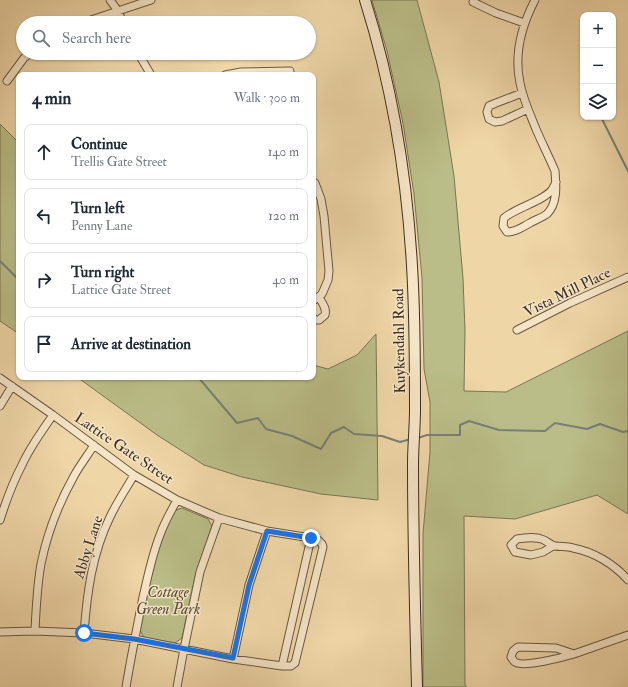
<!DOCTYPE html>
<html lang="en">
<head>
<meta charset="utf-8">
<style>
  :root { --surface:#fff; --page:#f2f2f3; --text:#1f2937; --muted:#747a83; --line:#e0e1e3 }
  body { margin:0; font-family:"IM FELL Double Pica",serif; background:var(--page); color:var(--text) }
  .controls { position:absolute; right:12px; top:12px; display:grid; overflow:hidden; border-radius:8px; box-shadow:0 1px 3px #0004 }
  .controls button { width:36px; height:36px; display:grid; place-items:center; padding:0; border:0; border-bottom:1px solid var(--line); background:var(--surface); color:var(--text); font:20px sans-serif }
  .stop { position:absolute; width:12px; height:12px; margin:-9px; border:3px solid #1a73e8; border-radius:50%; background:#fff }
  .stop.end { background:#1a73e8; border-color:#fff; box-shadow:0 1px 4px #0008 }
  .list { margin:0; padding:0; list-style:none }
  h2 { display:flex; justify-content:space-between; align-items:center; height:52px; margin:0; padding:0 16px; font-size:17px }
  h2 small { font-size:13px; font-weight:400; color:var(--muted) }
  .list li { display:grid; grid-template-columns:26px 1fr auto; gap:12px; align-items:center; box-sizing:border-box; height:56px; margin:0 8px 8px; padding:0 8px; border:1px solid var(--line); border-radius:8px }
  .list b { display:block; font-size:15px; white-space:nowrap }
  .list p { margin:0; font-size:13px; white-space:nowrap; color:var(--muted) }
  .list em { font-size:13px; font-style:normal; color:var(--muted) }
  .icon { flex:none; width:22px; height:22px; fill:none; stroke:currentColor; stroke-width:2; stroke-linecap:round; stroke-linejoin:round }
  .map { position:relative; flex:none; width:628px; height:687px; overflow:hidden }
  .search { position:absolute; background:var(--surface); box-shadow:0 1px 3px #0004; left:16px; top:16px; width:300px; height:44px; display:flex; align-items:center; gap:10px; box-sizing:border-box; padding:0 14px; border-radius:22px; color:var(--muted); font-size:15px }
  .panel { position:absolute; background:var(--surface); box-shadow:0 1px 3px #0004; left:16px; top:72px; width:300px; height:308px; border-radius:8px }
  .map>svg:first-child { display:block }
  .green { fill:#babd87; stroke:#7b7654 }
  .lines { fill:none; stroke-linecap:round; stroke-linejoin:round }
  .stream { stroke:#77807a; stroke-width:2 }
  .minor-casing { stroke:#695943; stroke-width:9 }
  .secondary-casing { stroke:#3c2f22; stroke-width:12 }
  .minor { stroke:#f5e4c6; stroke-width:7 }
  .secondary { stroke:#f5e4c6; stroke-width:10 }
  .route { stroke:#1a73e8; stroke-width:5 }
  .labels { text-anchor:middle; stroke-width:3; stroke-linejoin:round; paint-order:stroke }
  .street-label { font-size:15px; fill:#3c2f22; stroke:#f5e4c6 }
  .park-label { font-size:15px; font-style:italic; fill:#554b36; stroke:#f5e4c6 }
</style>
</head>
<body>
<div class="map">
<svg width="628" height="687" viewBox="0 0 628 687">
  <rect width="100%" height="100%" fill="#efd6a7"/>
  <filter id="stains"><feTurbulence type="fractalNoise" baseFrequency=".005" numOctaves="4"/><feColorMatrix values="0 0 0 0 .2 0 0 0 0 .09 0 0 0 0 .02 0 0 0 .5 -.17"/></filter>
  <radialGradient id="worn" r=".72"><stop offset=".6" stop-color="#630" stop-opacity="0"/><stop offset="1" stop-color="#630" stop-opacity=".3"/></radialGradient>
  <path class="green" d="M372,0H417L439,82L454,176L463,278L465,331L464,391L506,392L628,331V514L597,495L515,519L464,516L465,685L467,687H423V534L430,452V402L424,369L422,278L414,194L403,123L387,51Z
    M0,124L19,143V334L0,321Z
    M376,334L378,500L321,494L242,477L204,465L157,435L77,377H313V365L328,369L357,355Z
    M182,508L208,519L212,526L196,573L182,638L175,643L144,638L139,628L155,559L166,527L176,510Z"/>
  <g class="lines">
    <path class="stream" d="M601,117L628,171
      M0,261L19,280
      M198,377L237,423L258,418L266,429L292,436L321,449L331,433L344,427L354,434L382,436L400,442L411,439
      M418,438L427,435H460V425L469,421L499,430L545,431L555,423L587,429L600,424L623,432L628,431"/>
    <g class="minor-casing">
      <path id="minor" d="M110,0L118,11L123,23
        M535,0C522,25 514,55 520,83C523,99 530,114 536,129C542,143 549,157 555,171C556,185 558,203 547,214C543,217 535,220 530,223C522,227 517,232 507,232L503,226L504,218C515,208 547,200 553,188C554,186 555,184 556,182
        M473,2L496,13L524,23
        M82,23L151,0
        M138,53L151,75
        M225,75L241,72L290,71
        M7,81L24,58L30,53
        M522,93L496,103L489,106L487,112L489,119L495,122L502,121L528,109
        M313,182L315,183L321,199L324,216L329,271L328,280L322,294L313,301
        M313,318L315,320H319L325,315C327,308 322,303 319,297
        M517,330L570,303L628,277
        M0,378L53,415L134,475L177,500L219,518L267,531L311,538L318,540L322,544L323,547L295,663L291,666H282L233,659L134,639L84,633L35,631L0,632
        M0,406L12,386
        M0,520C6,501 13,482 22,465C30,447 42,431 53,415
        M553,546L543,552L531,555L515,552L511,545L517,539C526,538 535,536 544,540C548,542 551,545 555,546C561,547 567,546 573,548C594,552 614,564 628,580
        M35,631C36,609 37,586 41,564C47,534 59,503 74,476C80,465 88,455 94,445
        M84,633C87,593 92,554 110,517C117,502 126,489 134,475
        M518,647L556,648L574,654C564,657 523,668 515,662C514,662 512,658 511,657L513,651Z
        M574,654L628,635
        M233,659L249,585L267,531
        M282,666L311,538
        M126,687C131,657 137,627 143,597C148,576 152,555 160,535C164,523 171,511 177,500
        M177,687L184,649L200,572L219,518"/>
    </g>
    <g class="secondary-casing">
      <path id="secondary" d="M365,0C392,86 407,177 412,266C415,314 415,361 415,409C415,427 413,446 413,464C413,539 415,613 417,687"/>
    </g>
    <use href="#minor" class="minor"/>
    <use href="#secondary" class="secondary"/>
  </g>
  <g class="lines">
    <path class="route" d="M84,633L134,639L233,658L249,585L267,531L311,538"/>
  </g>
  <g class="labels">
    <g class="street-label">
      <text transform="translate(567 292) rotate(-26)" y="5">Vista Mill Place</text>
      <text transform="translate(399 341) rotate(-91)" y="5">Kuykendahl Road</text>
      <text transform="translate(124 448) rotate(34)" y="5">Lattice Gate Street</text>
      <text transform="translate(88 547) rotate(-72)" y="5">Abby Lane</text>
    </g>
    <g class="park-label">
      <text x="168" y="597">Cottage<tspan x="168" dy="17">Green Park</tspan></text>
    </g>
  </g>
  <rect width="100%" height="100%" filter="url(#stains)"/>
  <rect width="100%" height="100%" fill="url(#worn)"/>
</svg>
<div class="controls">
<button>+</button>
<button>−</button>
<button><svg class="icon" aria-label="layers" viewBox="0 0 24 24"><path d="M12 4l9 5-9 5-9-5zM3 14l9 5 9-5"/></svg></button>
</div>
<div class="stop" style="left:84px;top:633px"></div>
<div class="stop end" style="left:311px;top:538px"></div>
<div class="search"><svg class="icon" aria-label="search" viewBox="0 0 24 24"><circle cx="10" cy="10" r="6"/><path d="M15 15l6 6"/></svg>Search here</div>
<section class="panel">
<h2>4 min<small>Walk · 300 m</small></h2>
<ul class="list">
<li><svg class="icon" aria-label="ahead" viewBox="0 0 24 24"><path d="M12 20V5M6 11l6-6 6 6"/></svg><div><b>Continue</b><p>Trellis Gate Street</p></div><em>140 m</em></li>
<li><svg class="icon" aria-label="left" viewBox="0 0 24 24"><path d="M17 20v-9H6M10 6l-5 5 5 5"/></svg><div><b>Turn left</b><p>Penny Lane</p></div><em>120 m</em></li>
<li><svg class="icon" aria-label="right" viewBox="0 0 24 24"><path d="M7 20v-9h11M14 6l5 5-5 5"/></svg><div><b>Turn right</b><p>Lattice Gate Street</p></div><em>40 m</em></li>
<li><svg class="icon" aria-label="arrive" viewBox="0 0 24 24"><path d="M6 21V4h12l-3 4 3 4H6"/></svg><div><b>Arrive at destination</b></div></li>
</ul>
</section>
</div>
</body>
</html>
